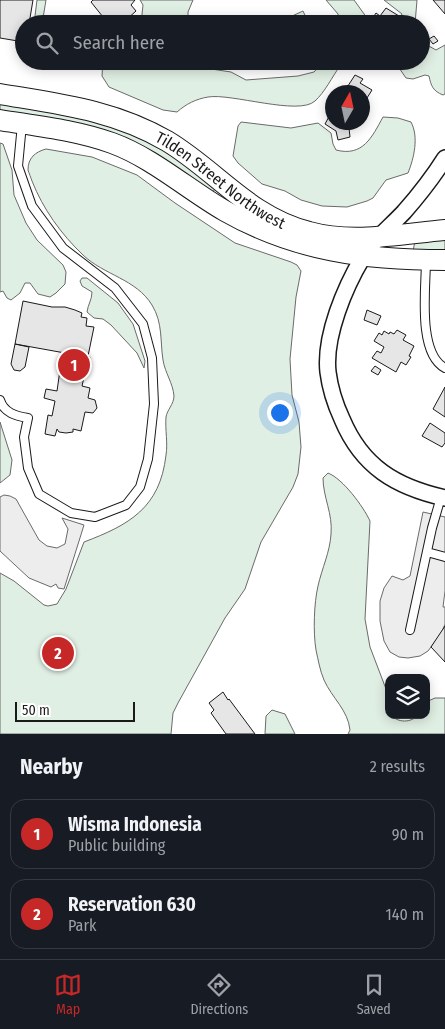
<!DOCTYPE html>
<html lang="en">
<head>
<meta charset="utf-8">
<style>
  :root { --surface:#171b24; --page:#20242c; --text:#f1f3f6; --muted:#9ea1a6; --line:#363941; --accent:#c62828 }
  body { margin:0; font-family:"Fira Sans Condensed",sans-serif; background:var(--page); color:var(--text) }
  .controls { position:absolute; right:15px; bottom:15px; display:grid; overflow:hidden; border-radius:10px; box-shadow:0 2px 12px #0003 }
  .controls button { width:45px; height:45px; display:grid; place-items:center; padding:0; border:0; border-bottom:1px solid var(--line); background:var(--surface); color:var(--text); font:25px sans-serif }
  .compass { position:absolute; left:325px; top:85px; width:45px; height:45px; border-radius:50%; background:var(--surface); box-shadow:0 2px 12px #0003; rotate:9deg }
  .scale { position:absolute; left:15px; bottom:12px; width:120px; box-sizing:border-box; padding-left:5px; border:2px solid #1a1a1a; border-top:0; font-size:14px; line-height:18px; white-space:nowrap; color:#1a1a1a; -webkit-text-stroke:4px #fff; paint-order:stroke }
  .you { position:absolute; left:279px; top:412px; width:18px; height:18px; margin:-12px; border:4px solid #fff; border-radius:50%; background:#1a73e8; box-shadow:0 0 0 8px #1a73e833 }
  .badge { display:grid; place-items:center; width:32px; height:32px; border-radius:50%; background:var(--accent); color:#fff; font-size:16px; font-weight:700 }
  .pin { position:absolute; translate:-50% -50%; border:2px solid #fff; box-shadow:0 1px 5px #0006 }
  .list { margin:0; padding:0; list-style:none }
  h2 { display:flex; justify-content:space-between; align-items:center; height:65px; margin:0; padding:0 20px; font-size:21px }
  h2 small { font-size:16px; font-weight:400; color:var(--muted) }
  .list li { display:grid; grid-template-columns:32px 1fr auto; gap:15px; align-items:center; box-sizing:border-box; height:70px; margin:0 10px 10px; padding:0 10px; border:1px solid var(--line); border-radius:15px }
  .list b { display:block; font-size:19px; white-space:nowrap }
  .list p { margin:0; font-size:16px; white-space:nowrap; color:var(--muted) }
  .list em { font-size:16px; font-style:normal; color:var(--muted) }
  .icon { flex:none; width:28px; height:28px; fill:none; stroke:currentColor; stroke-width:2; stroke-linecap:round; stroke-linejoin:round }
  .map { position:relative; flex:none; width:445px; height:734px; overflow:hidden }
  .search { position:absolute; background:var(--surface); box-shadow:0 2px 12px #0003; left:15px; right:15px; top:15px; height:55px; display:flex; align-items:center; gap:12px; box-sizing:border-box; padding:0 18px; border-radius:28px; color:var(--muted); font-size:19px }
  .sheet { height:225px; background:var(--surface) }
  nav { display:flex; justify-content:space-around; align-items:center; box-sizing:border-box; height:70px; border-top:1px solid var(--line); background:var(--surface); font-size:14px; color:var(--muted) }
  nav a { display:grid; justify-items:center; gap:2px }
  nav .on { color:var(--accent) }
  .map>svg:first-child { display:block }
  .green { fill:#e0efe3; stroke:#6a6a6a }
  .parking { fill:#ededed; stroke:#6a6a6a }
  .building { fill:#e6e6e6; stroke:#1a1a1a }
  .lines { fill:none; stroke-linecap:round; stroke-linejoin:round }
  .lane-casing { stroke:#1a1a1a; stroke-width:10 }
  .street-casing { stroke:#1a1a1a; stroke-width:18 }
  .secondary-casing { stroke:#1a1a1a; stroke-width:22 }
  .lane { stroke:#fff; stroke-width:8 }
  .street { stroke:#fff; stroke-width:15 }
  .secondary { stroke:#fff; stroke-width:20 }
  .labels { text-anchor:middle; stroke-width:4; stroke-linejoin:round; paint-order:stroke }
  .street-label { font-size:16px; fill:#1a1a1a; stroke:#fff }
</style>
</head>
<body>
<div class="map">
<svg width="445" height="734" viewBox="0 0 445 734">
  <rect width="100%" height="100%" fill="#fff"/>
  <path class="green" d="M37,0H46L42,24H34Z
    M140,0H193L188,12V24H141L143,5Z
    M326,0H354L367,18L364,24H340L338,14Z
    M384,0H417L415,24H397L402,14Z
    M303,11L309,24H275Z
    M421,36L427,45L436,50L445,45V94L443,95C433,91 431,86 429,76L425,75L413,79L406,78L397,65L389,61H421Z
    M103,61H181L185,65L231,72L246,80L298,76L314,72L324,61H341L340,66C332,77 325,92 315,101C299,116 231,93 208,97C196,99 186,104 177,112L163,110L109,87L102,76Z
    M0,101L105,121L176,155L216,188L209,196L168,167L0,118Z
    M383,117L398,118L411,122C419,137 414,158 408,173L386,180L373,198L367,201L347,207L322,206L301,200L285,191L262,184L238,163L233,156L238,126L241,122L291,128L318,123L331,133L333,144L336,150C363,157 372,137 383,117Z
    M0,143L3,144L12,170L14,195L26,223L37,240L63,265L66,272L65,284L56,293L50,297L38,294L30,283H25L20,293L11,300L7,298L3,291L0,292Z
    M46,149L92,157L137,175L175,203L235,243L291,262L297,265L301,271L296,297L290,359L292,395L299,422L301,447L298,474L293,487L261,542L245,589L225,618L178,703L173,713L171,734H0V573L14,581L44,605L48,606L57,604L66,589L84,542C129,525 160,508 166,455C168,443 165,430 166,417C167,410 174,404 174,396C173,383 165,373 163,360C160,341 163,323 152,305C136,279 104,275 83,255C61,234 43,209 32,181C31,178 29,173 28,170C28,158 35,152 46,149Z
    M445,238V258L413,251L415,241Z
    M82,278H87L118,303L133,324L145,361L144,368L137,353L111,325L103,319L94,318L87,312C88,304 92,300 92,292L82,286L80,281Z
    M0,422L12,460L10,475L0,483Z
    M328,473C343,479 363,506 370,521L365,619L370,647L386,689L389,715H391C398,723 411,723 418,715H426V702L435,698H445V734H348L350,730C348,710 332,698 324,680C320,671 318,659 316,650C313,632 314,603 318,586C322,568 330,552 331,534C333,514 323,497 323,478Z
    M272,710L285,714L295,734H265L266,716Z"/>
  <path class="parking" d="M4,495L10,496L16,499L39,540L47,546L57,548L65,544L68,529L62,518L84,525L64,589L58,588L56,584L51,587L29,578L0,551V497Z
    M423,512L445,517V591L443,607H445V624L442,632L428,651L420,656L408,658L399,657L390,652L384,641L380,621V601L384,588L392,576L403,580L410,576Z"/>
  <path class="building" d="M0,0H33L29,24H24V42L0,38Z
    M93,0H135L131,5L136,11L126,20L129,24H104L100,19L103,17L91,2Z
    M433,0H445V14Z
    M386,8L399,16L394,24H369L376,13L380,16Z
    M434,36L438,41L433,44L429,39Z
    M355,75L363,79L360,83L372,90L362,106V92H344Z
    M332,111V122H352L349,128L350,137L338,140L336,131L325,124Z
    M23,301L52,307H65L75,310L82,313L81,317L87,318L86,326L94,327L88,356L90,357L87,373H85L82,386L90,388L88,398L95,400L97,408L93,413L85,412L81,431L73,429V432L66,433L59,432L57,429L55,436L45,434L48,415L52,416L55,401L44,398L46,389L57,391L62,356L65,357V353L15,344Z
    M367,310L381,316L377,325L364,320Z
    M397,330L406,335L403,340L414,346L409,356L411,357L406,365L401,362L396,372L372,358L377,351L381,353L384,347L374,341L379,333L382,335L384,331L389,334L390,332L394,334Z
    M15,344L29,347L25,367L20,371L14,370L11,364Z
    M375,366L381,370L378,375L371,371Z
    M445,387V417L433,409Z
    M430,423L445,433V443L442,447L422,436Z
    M445,626V662L431,647Z
    M223,692L228,700L229,699L255,734H226L211,713L214,710L209,703Z"/>
  <g class="lines">
    <g class="lane-casing">
      <path id="lane" d="M426,260C426,287 417,353 445,368
        M0,400C4,413 16,416 28,418L24,437L28,468L39,494L71,513L95,517L126,505L140,487L148,459L154,404L152,358L143,324L115,288L63,248L32,206L18,166L22,124
        M427,552L445,557
        M410,630L432,528L441,497"/>
    </g>
    <g class="street-casing">
      <path id="street" d="M445,158C433,177 419,195 404,212C390,227 373,240 363,257C345,287 324,336 328,372C330,388 335,404 342,419C362,467 396,487 445,498"/>
    </g>
    <g class="secondary-casing">
      <g id="secondary">
        <path id="s1" d="M0,94C59,104 114,110 167,141C217,171 249,217 309,232C352,244 401,234 445,230"/>
        <path d="M0,120C37,126 76,130 112,143C153,158 187,189 225,211C295,251 366,260 445,260"/>
      </g>
    </g>
    <use href="#lane" class="lane"/>
    <use href="#street" class="street"/>
    <use href="#secondary" class="secondary"/>
  </g>
  <g class="labels">
    <g class="street-label">
      <text dy="6" stroke="none"><textPath href="#s1" startOffset="241">Tilden Street Northwest</textPath></text>
    </g>
  </g>
</svg>
<div class="controls">
<button><svg class="icon" aria-label="layers" viewBox="0 0 24 24"><path d="M12 4l9 5-9 5-9-5zM3 14l9 5 9-5"/></svg></button>
</div>
<svg class="compass" viewBox="-18 -18 36 36"><path d="M0-13l5 13h-10z" fill="#e53935"/><path d="M0 13l5-13h-10z" fill="#9ea1a6"/></svg>
<div class="scale">50 m</div>
<div class="you"></div>
<div class="pin badge" style="left:74px;top:365px">1</div>
<div class="pin badge" style="left:58px;top:653px">2</div>
<div class="search"><svg class="icon" aria-label="search" viewBox="0 0 24 24"><circle cx="10" cy="10" r="6"/><path d="M15 15l6 6"/></svg>Search here</div>
</div>
<section class="sheet">
<h2>Nearby<small>2 results</small></h2>
<ul class="list">
<li><span class="badge">1</span><div><b>Wisma Indonesia</b><p>Public building</p></div><em>90 m</em></li>
<li><span class="badge">2</span><div><b>Reservation 630</b><p>Park</p></div><em>140 m</em></li>
</ul>
</section>
<nav>
<a class="on"><svg class="icon" aria-label="map" viewBox="0 0 24 24"><path d="M3 6l6-2 6 2 6-2v14l-6 2-6-2-6 2zM9 4v14M15 6v14"/></svg>Map</a>
<a><svg class="icon" aria-label="directions" viewBox="0 0 24 24"><path d="M12 3l9 9-9 9-9-9zM9 14v-3h6M13 9l2 2-2 2"/></svg>Directions</a>
<a><svg class="icon" aria-label="saved" viewBox="0 0 24 24"><path d="M7 4h10v16l-5-4-5 4z"/></svg>Saved</a>
</nav>
</body>
</html>
